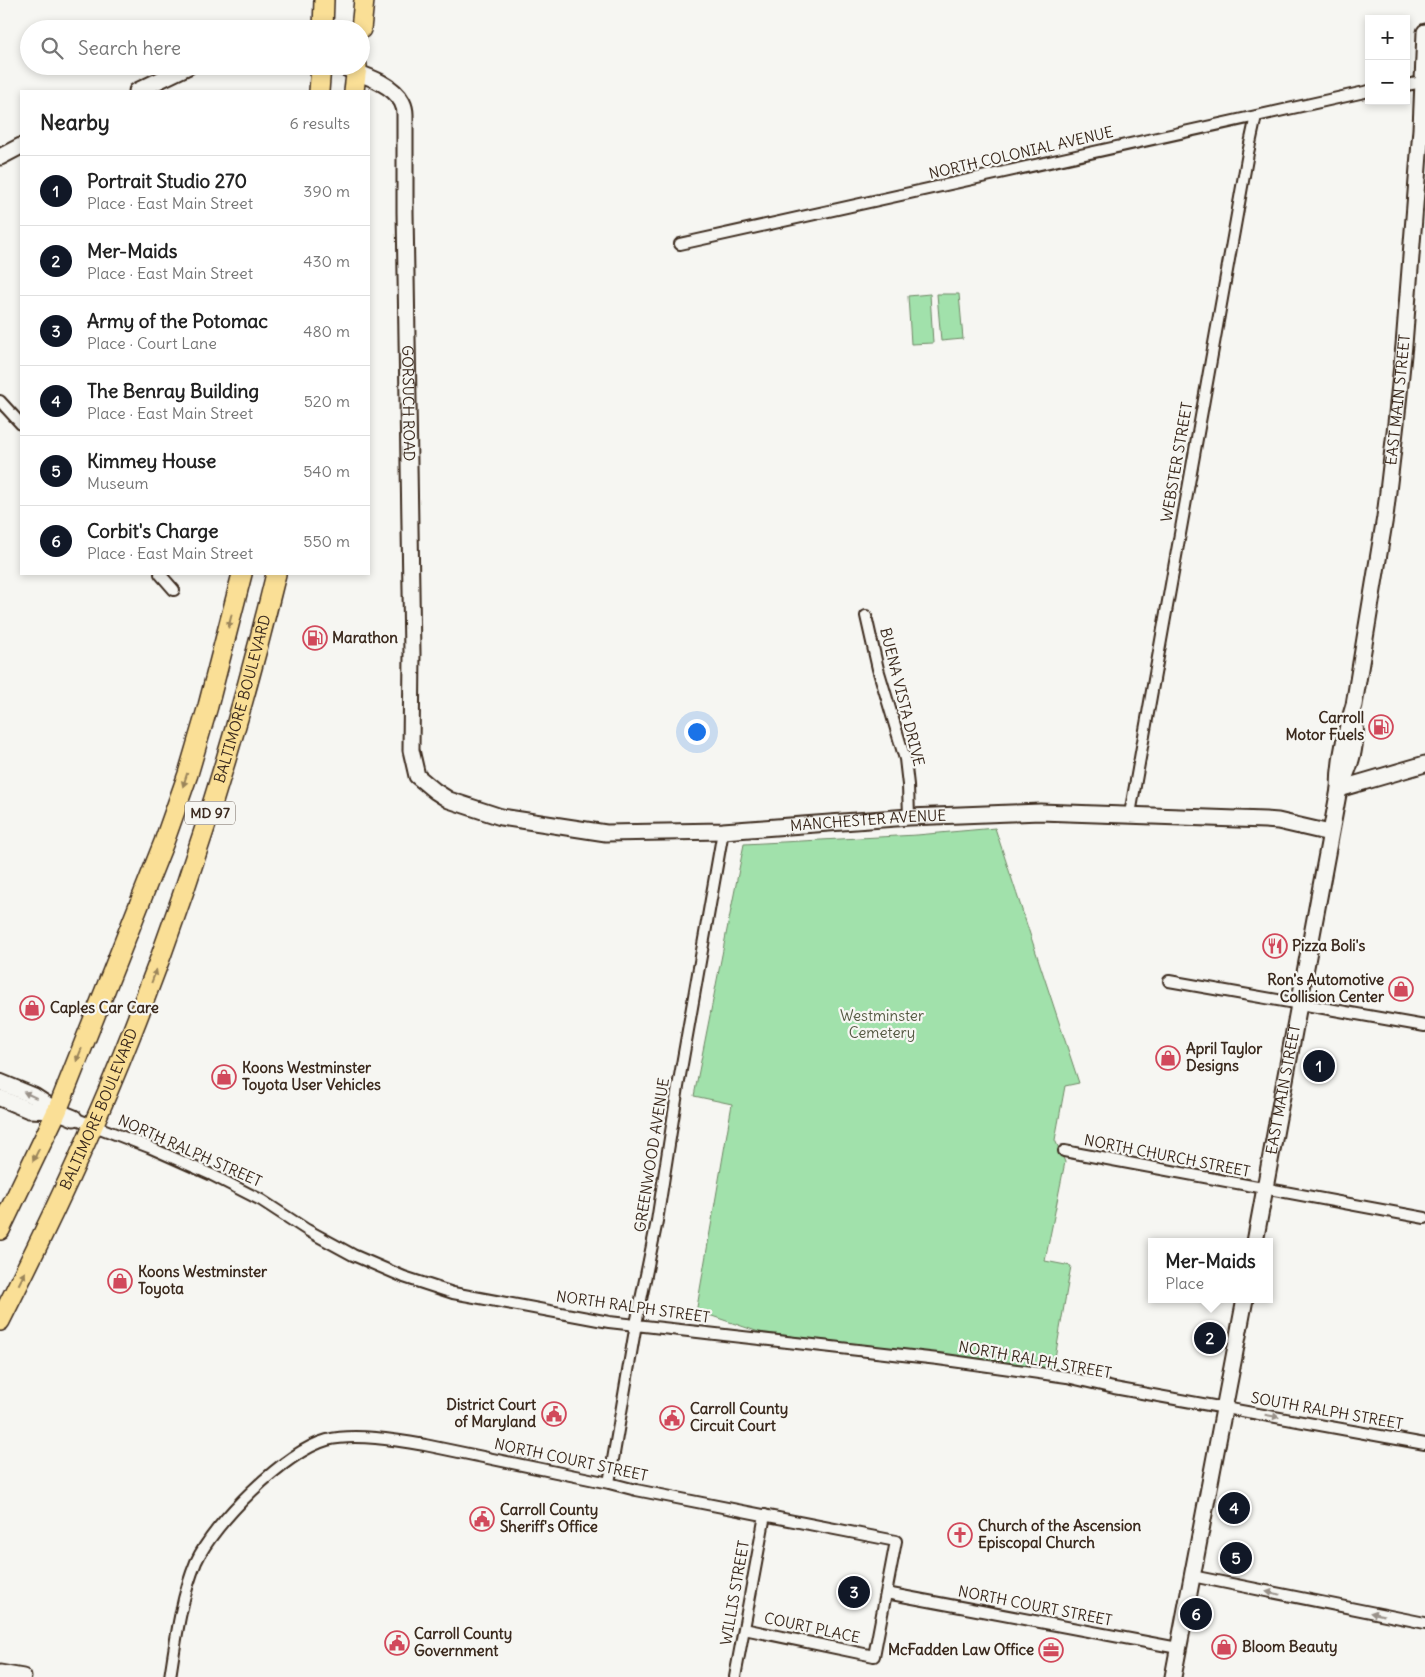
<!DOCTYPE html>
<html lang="en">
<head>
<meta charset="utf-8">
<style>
  :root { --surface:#fff; --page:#f6f6f6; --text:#222; --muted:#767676; --line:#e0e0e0; --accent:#111827 }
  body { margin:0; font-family:Delius,sans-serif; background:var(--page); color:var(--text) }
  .controls { position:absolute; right:15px; top:15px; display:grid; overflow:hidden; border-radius:0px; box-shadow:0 2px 8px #0003 }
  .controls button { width:45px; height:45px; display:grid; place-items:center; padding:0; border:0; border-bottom:1px solid var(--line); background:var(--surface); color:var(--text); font:25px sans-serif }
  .you { position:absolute; left:696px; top:731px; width:18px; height:18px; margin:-12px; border:4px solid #fff; border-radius:50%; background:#1a73e8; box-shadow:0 0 0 8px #1a73e833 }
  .badge { display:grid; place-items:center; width:32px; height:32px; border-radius:50%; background:var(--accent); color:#fff; font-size:16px; font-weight:700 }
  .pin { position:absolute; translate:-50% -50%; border:2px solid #fff; box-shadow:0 1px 5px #0006 }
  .popup { position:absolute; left:1148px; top:1238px; width:125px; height:65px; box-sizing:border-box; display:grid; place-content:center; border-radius:0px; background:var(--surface); filter:drop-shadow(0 1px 4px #0005); font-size:16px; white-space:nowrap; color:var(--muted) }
  .popup b { font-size:19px; color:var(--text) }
  .popup::after { content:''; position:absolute; left:50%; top:100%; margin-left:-10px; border:10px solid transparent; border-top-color:var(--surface) }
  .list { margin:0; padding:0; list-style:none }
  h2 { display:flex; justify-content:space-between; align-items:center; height:65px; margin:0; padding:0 20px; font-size:21px }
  h2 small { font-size:16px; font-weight:400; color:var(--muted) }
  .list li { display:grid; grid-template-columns:32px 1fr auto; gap:15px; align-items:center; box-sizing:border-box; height:70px; padding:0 20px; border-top:1px solid var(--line) }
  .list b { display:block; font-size:19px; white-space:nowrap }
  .list p { margin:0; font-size:16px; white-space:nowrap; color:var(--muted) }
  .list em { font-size:16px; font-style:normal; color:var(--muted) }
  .icon { flex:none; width:28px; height:28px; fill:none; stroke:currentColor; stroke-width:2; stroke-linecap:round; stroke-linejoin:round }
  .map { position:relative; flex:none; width:1425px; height:1677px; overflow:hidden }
  .search { position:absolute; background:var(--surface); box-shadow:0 2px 8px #0003; left:20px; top:20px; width:350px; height:55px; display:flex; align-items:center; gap:12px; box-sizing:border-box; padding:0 18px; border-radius:28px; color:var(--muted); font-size:19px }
  .panel { position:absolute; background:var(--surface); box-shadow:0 2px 8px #0003; left:20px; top:90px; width:350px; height:485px; border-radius:0px }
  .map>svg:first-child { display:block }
  .green { fill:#a1e1ab; stroke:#6e8664 }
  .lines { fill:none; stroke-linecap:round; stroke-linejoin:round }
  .street-casing { stroke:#3b2a1e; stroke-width:14 }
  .secondary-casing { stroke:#3b2a1e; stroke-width:19 }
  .highway-casing { stroke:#3b2a1e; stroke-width:22 }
  .street { stroke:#f6f6f2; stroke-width:10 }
  .secondary { stroke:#f6f6f2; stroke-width:15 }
  .highway { stroke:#fadf96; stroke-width:19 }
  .oneway { fill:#9a845a }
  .oneway2 { fill:#989088 }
  .labels { text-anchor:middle; stroke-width:4.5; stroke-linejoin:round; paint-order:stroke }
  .shield { fill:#f6f6f2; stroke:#73675e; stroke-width:1 }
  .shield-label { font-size:14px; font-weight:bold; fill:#3b2a1e }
  .street-label { font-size:15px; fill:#3b2a1e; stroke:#f6f6f2 }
  .poi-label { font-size:15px; font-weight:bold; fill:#3b2a1e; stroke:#f6f6f2; text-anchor:start }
  .park-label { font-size:15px; fill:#545841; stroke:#f6f6f2 }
</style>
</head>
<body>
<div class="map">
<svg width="1425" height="1677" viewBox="0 0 1425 1677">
  <rect width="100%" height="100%" fill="#f6f6f2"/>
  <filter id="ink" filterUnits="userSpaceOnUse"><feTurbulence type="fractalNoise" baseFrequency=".02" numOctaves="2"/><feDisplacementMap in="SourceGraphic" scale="10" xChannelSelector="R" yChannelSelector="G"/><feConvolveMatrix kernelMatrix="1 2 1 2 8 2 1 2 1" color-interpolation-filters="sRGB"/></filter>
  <g filter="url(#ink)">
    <path class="green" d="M930,294L933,343L911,344L908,296Z
      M937,294H959L963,339L941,341Z
      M995,828L1079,1083L1065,1086L1055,1140L1065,1162L1045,1261L1071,1266L1053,1369L759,1332L706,1314L696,1313L732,1104L694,1096L744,844L917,835Z"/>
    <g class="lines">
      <g class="street-casing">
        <path id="street" d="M1406,85L1423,82
          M680,244L1369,91
          M0,401L21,424
          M160,574L174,590
          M866,616L878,669L905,759L908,785L909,817
          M1130,814L1248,153L1256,116
          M1169,981L1425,1026
          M74,1118L149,1147L212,1175L261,1200L307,1230L353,1255L404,1277L453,1293L609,1322L938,1359L1067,1377L1114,1388L1425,1444
          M1064,1151L1425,1218
          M609,1483L636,1324L657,1221L678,1087L723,831
          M1192,1576L1425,1623
          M886,1593L1178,1648
          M170,1677C176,1639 181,1598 196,1562C214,1523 284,1452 327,1440C355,1433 396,1440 425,1445L609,1483L636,1490L896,1541L874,1656L744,1629
          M735,1677L765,1515"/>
      </g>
      <g class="secondary-casing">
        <g id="secondary">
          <path id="s1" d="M340,66C360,74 392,82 402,102C404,106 405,111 405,114V212L412,653L411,750L417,776L435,791L449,800L501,817L606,833L723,831L909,817L1040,812L1265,820L1278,821L1330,833"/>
          <path d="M137,91L189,66"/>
          <path d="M0,157L21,146"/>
          <path d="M1343,781C1352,761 1357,743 1355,721"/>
          <path d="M1339,789L1425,764"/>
          <path d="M0,1082L34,1096L57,1111L74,1118"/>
          <path d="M0,1098L29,1110L55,1111"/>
          <path id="s2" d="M1255,1242L1339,789C1339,760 1345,733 1354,705L1385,517L1396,423L1404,345L1421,129L1425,32"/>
          <path d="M0,1673L23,1677"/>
          <path d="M1173,1677L1245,1299"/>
        </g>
      </g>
      <g class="highway-casing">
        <g id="highway">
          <path d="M323,29L324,0"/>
          <path d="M361,29L364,0"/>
          <path d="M319,91L321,66"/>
          <path d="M354,91L357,66"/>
          <path d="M0,1230L57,1111L164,842L188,774L208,706L242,574"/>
          <path id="s3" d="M0,1321C47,1228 92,1134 130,1037C190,886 238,731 276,574"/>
        </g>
      </g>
      <use href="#street" class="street"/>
      <use href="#secondary" class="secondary"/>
      <use href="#highway" class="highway"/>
    </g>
    <defs><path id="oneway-solid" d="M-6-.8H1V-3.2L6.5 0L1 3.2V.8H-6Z" transform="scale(1.25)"/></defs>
    <g class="oneway">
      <use href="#oneway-solid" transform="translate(230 621) rotate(104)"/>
      <use href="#oneway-solid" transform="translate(185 780) rotate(108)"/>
      <use href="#oneway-solid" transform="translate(154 976) rotate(-69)"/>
      <use href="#oneway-solid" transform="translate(79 1055) rotate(112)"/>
      <use href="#oneway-solid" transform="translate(36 1155) rotate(116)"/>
      <use href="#oneway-solid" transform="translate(22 1278) rotate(-63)"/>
    </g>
    <g class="oneway2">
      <use href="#oneway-solid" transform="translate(30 1095) rotate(-155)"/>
      <use href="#oneway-solid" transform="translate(1272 1416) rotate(10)"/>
      <use href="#oneway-solid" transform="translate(1273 1593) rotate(-169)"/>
      <use href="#oneway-solid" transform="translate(1377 1614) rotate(-169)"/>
    </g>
  </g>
  <defs>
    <g id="fuel-ring" transform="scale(1.25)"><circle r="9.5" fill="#f6f6f2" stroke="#d1495b" stroke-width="1.5"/><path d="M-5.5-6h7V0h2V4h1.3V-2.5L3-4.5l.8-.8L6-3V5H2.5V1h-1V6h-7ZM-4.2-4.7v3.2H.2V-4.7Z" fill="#d1495b"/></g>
    <g id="restaurant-ring" transform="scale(1.25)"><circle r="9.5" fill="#f6f6f2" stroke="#d1495b" stroke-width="1.5"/><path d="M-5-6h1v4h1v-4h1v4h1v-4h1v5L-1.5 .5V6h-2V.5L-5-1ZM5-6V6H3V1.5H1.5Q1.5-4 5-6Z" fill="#d1495b"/></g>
    <g id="shop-ring" transform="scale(1.25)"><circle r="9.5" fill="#f6f6f2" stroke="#d1495b" stroke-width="1.5"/><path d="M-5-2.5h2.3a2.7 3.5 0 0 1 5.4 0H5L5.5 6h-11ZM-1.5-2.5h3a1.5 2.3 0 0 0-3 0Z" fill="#d1495b"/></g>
    <g id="civic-ring" transform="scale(1.25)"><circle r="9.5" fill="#f6f6f2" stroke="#d1495b" stroke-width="1.5"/><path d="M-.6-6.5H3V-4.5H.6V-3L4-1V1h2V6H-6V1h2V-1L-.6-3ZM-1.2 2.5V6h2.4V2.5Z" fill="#d1495b"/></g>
    <g id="church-ring" transform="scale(1.25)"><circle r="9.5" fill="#f6f6f2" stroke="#d1495b" stroke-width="1.5"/><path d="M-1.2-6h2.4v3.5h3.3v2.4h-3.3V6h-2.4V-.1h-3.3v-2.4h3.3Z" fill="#d1495b"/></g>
    <g id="office-ring" transform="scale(1.25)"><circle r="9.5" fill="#f6f6f2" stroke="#d1495b" stroke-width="1.5"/><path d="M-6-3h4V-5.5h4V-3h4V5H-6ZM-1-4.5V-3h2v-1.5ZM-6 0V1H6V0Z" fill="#d1495b"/></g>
  </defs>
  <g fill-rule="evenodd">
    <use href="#fuel-ring" x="315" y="638"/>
    <use href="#fuel-ring" x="1381" y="727"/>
    <use href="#restaurant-ring" x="1275" y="946"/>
    <use href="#shop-ring" x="1401" y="989"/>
    <use href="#shop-ring" x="32" y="1008"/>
    <use href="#shop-ring" x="1168" y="1058"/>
    <use href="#shop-ring" x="224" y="1077"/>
    <use href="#shop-ring" x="120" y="1281"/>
    <use href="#civic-ring" x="554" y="1414"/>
    <use href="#civic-ring" x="672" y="1418"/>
    <use href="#civic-ring" x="482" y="1519"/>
    <use href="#church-ring" x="960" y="1535"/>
    <use href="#civic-ring" x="397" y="1643"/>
    <use href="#shop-ring" x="1224" y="1647"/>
    <use href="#office-ring" x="1051" y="1650"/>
  </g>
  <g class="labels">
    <rect class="shield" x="185" y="801.5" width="50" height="23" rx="4"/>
    <g class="shield-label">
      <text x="210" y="818">MD 97</text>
    </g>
    <g class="street-label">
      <text transform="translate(1021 153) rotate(-13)" y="5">NORTH COLONIAL AVENUE</text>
      <text dy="5" stroke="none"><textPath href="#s2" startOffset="855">EAST MAIN STREET</textPath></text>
      <text dy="5" stroke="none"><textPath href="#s1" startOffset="375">GORSUCH ROAD</textPath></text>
      <text transform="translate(1177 462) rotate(-80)" y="5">WEBSTER STREET</text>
      <text transform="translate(902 697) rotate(76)" y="5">BUENA VISTA DRIVE</text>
      <text dy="5" stroke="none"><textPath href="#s3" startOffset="669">BALTIMORE BOULEVARD</textPath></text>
      <text dy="5" stroke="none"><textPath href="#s1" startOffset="1212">MANCHESTER AVENUE</textPath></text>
      <text dy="5" stroke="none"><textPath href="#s2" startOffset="155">EAST MAIN STREET</textPath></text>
      <text dy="5" stroke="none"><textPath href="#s3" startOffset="234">BALTIMORE BOULEVARD</textPath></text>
      <text transform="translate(190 1151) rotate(24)" y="5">NORTH RALPH STREET</text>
      <text transform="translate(652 1155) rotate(-81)" y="5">GREENWOOD AVENUE</text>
      <text transform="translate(1167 1156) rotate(11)" y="5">NORTH CHURCH STREET</text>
      <text transform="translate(633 1307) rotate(8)" y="5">NORTH RALPH STREET</text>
      <text transform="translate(1035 1360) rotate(10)" y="5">NORTH RALPH STREET</text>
      <text transform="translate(1327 1411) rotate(10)" y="5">SOUTH RALPH STREET</text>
      <text transform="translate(571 1460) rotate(12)" y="5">NORTH COURT STREET</text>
      <text transform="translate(735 1593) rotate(-80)" y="5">WILLIS STREET</text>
      <text transform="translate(1035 1606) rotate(11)" y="5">NORTH COURT STREET</text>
      <text transform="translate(812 1628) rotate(12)" y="5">COURT PLACE</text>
    </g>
    <g class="poi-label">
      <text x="332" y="643">Marathon</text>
      <text x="1364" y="723" text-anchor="end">Carroll<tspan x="1364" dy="17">Motor Fuels</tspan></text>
      <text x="1292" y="951">Pizza Boli's</text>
      <text x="1384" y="985" text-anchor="end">Ron's Automotive<tspan x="1384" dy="17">Collision Center</tspan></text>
      <text x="50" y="1013">Caples Car Care</text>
      <text x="1186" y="1054">April Taylor<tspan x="1186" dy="17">Designs</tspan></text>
      <text x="242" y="1073">Koons Westminster<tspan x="242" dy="17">Toyota User Vehicles</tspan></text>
      <text x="138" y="1277">Koons Westminster<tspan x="138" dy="17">Toyota</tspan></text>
      <text x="536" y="1410" text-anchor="end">District Court<tspan x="536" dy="17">of Maryland</tspan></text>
      <text x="690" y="1414">Carroll County<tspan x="690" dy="17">Circuit Court</tspan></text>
      <text x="500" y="1515">Carroll County<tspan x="500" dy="17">Sheriff's Office</tspan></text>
      <text x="978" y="1531">Church of the Ascension<tspan x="978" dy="17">Episcopal Church</tspan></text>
      <text x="414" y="1639">Carroll County<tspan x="414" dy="17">Government</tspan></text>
      <text x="1242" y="1652">Bloom Beauty</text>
      <text x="1034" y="1655" text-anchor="end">McFadden Law Office</text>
    </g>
    <g class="park-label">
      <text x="882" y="1021">Westminster<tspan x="882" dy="17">Cemetery</tspan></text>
    </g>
  </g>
</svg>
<div class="controls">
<button>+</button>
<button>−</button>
</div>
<div class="you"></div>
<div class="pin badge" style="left:1319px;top:1066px">1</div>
<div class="pin badge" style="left:1210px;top:1338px">2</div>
<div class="popup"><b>Mer-Maids</b>Place</div>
<div class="pin badge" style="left:854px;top:1592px">3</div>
<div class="pin badge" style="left:1234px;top:1508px">4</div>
<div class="pin badge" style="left:1236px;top:1558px">5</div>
<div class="pin badge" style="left:1196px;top:1614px">6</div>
<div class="search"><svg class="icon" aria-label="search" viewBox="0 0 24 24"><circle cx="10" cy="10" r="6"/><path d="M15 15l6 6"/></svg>Search here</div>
<section class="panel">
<h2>Nearby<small>6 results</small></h2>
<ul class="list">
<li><span class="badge">1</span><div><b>Portrait Studio 270</b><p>Place · East Main Street</p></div><em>390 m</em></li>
<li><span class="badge">2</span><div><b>Mer-Maids</b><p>Place · East Main Street</p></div><em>430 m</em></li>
<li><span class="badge">3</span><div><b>Army of the Potomac</b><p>Place · Court Lane</p></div><em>480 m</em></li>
<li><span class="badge">4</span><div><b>The Benray Building</b><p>Place · East Main Street</p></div><em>520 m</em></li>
<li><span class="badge">5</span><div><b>Kimmey House</b><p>Museum</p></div><em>540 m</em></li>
<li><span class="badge">6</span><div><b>Corbit's Charge</b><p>Place · East Main Street</p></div><em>550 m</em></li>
</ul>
</section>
</div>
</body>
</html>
